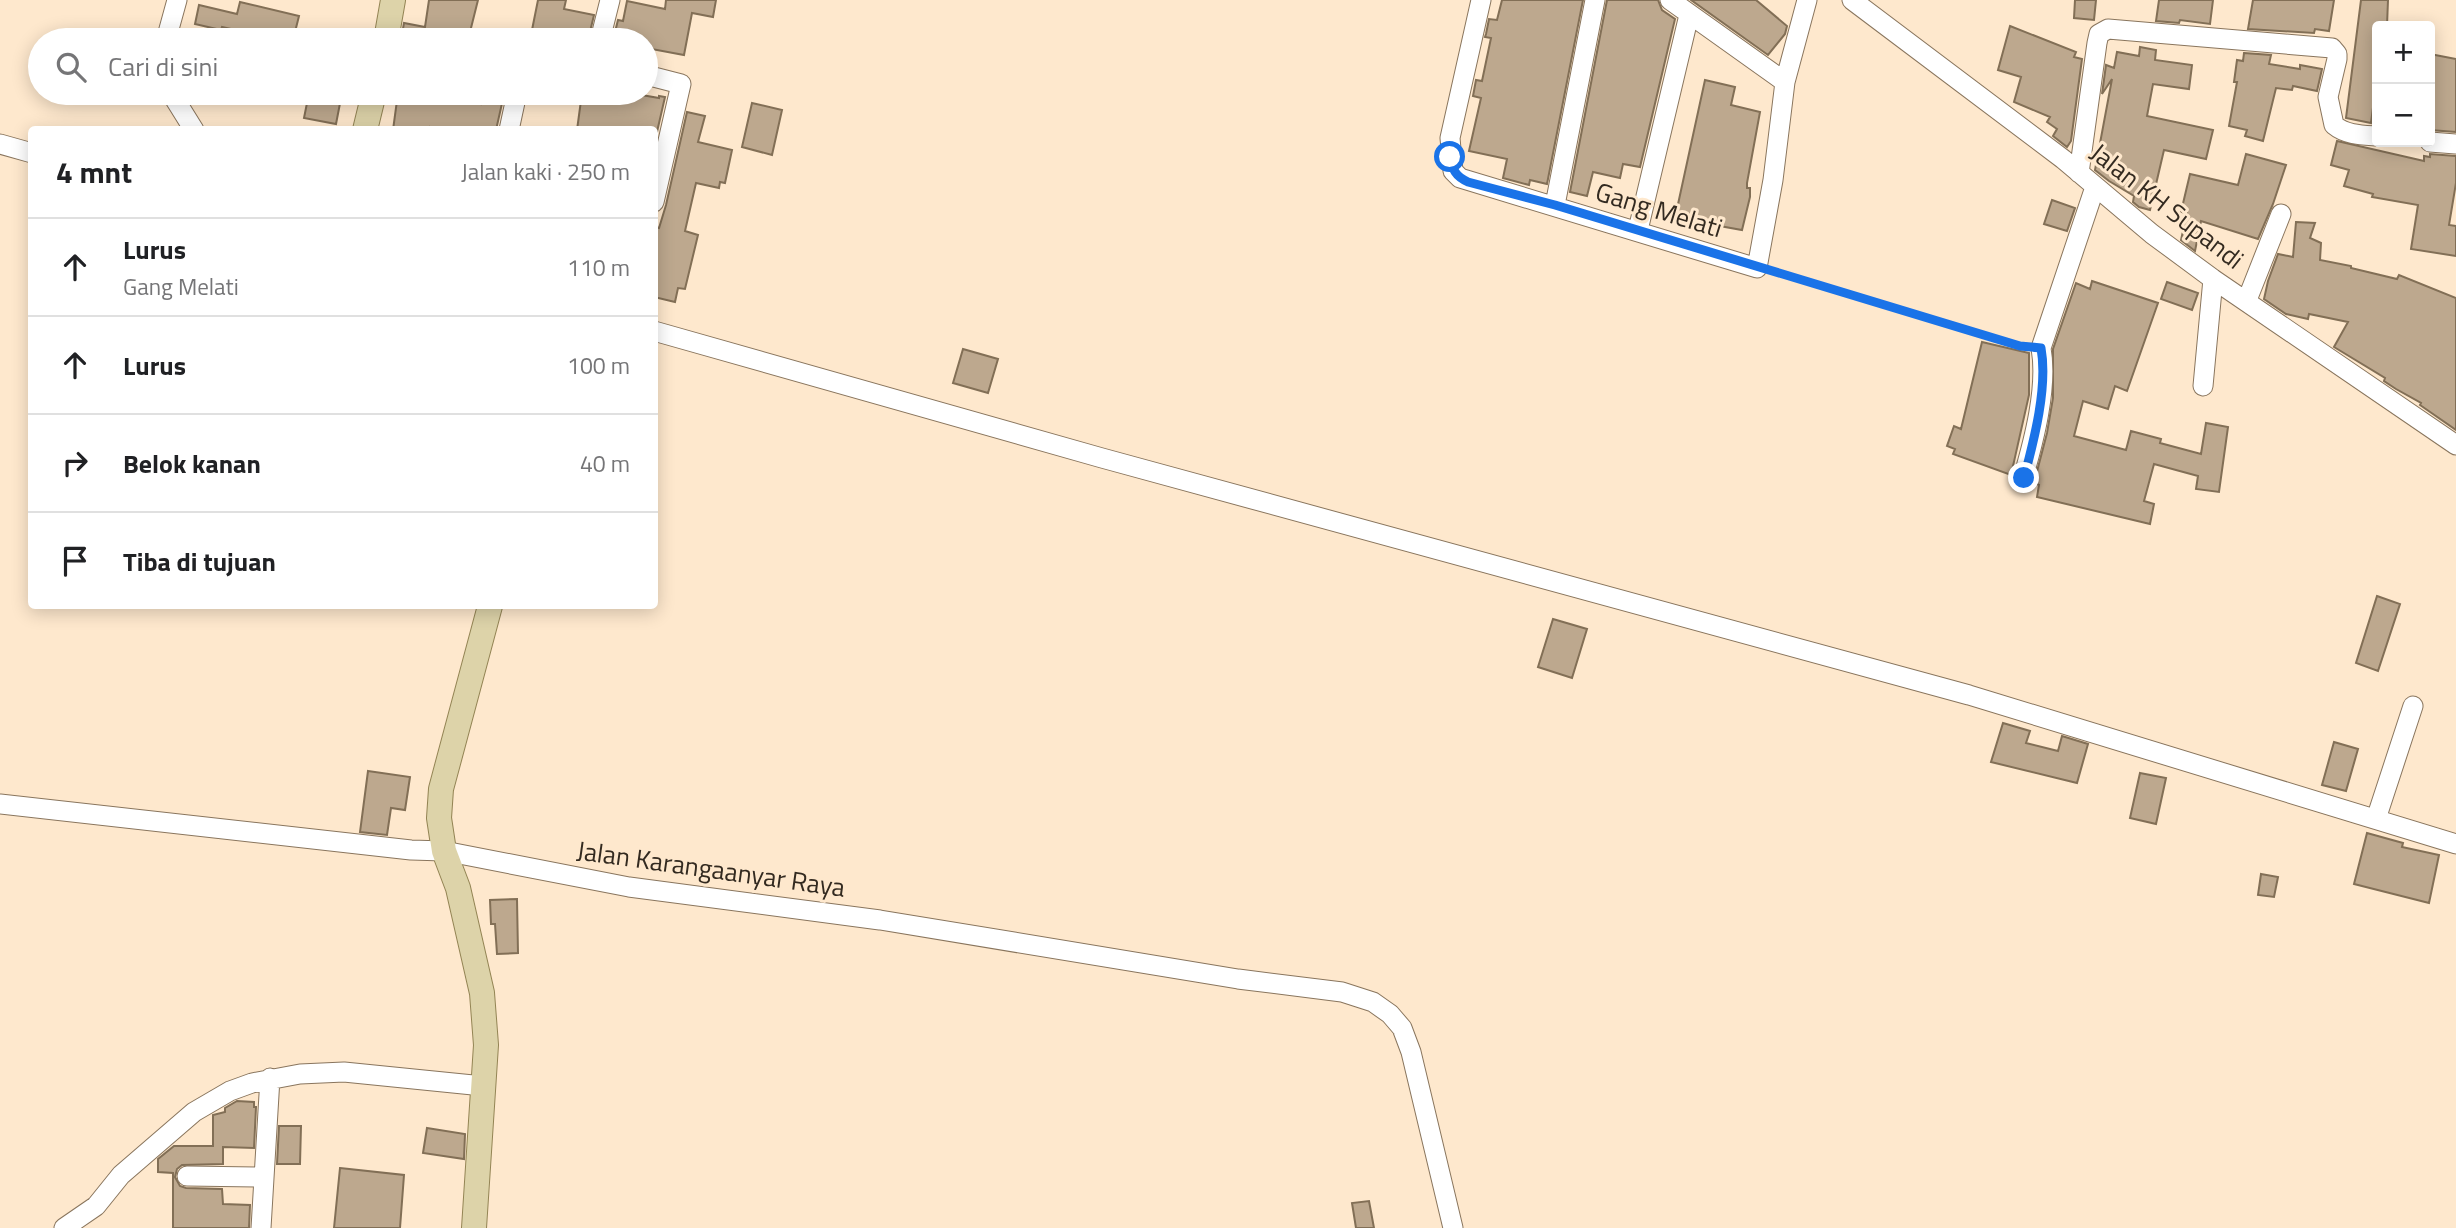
<!DOCTYPE html>
<html lang="id">
<head>
<meta charset="utf-8">
<style>
  :root { --surface:#fff; --page:#f6f6f6; --text:#202124; --muted:#757577; --line:#e0e0e0 }
  body { margin:0; font-family:"Titillium Web",sans-serif; background:var(--page); color:var(--text) }
  .controls { position:absolute; right:21px; top:21px; display:grid; overflow:hidden; border-radius:7px; box-shadow:0 4px 18px #0003 }
  .controls button { width:63px; height:63px; display:grid; place-items:center; padding:0; border:0; border-bottom:2px solid var(--line); background:var(--surface); color:var(--text); font:35px sans-serif }
  .stop { position:absolute; width:21px; height:21px; margin:-16px; border:5px solid #1a73e8; border-radius:50%; background:#fff }
  .stop.end { background:#1a73e8; border-color:#fff; box-shadow:0 2px 7px #0008 }
  .list { margin:0; padding:0; list-style:none }
  h2 { display:flex; justify-content:space-between; align-items:center; height:91px; margin:0; padding:0 28px; font-size:30px }
  h2 small { font-size:23px; font-weight:400; color:var(--muted) }
  .list li { display:grid; grid-template-columns:46px 1fr auto; gap:21px; align-items:center; box-sizing:border-box; height:98px; padding:0 28px; border-top:2px solid var(--line) }
  .list b { display:block; font-size:26px; white-space:nowrap }
  .list p { margin:0; font-size:23px; white-space:nowrap; color:var(--muted) }
  .list em { font-size:23px; font-style:normal; color:var(--muted) }
  .icon { flex:none; width:38px; height:38px; fill:none; stroke:currentColor; stroke-width:2; stroke-linecap:round; stroke-linejoin:round }
  .map { position:relative; flex:none; width:2456px; height:1228px; overflow:hidden }
  .search { position:absolute; background:var(--surface); box-shadow:0 4px 18px #0003; left:28px; top:28px; width:630px; height:77px; display:flex; align-items:center; gap:18px; box-sizing:border-box; padding:0 24px; border-radius:38px; color:var(--muted); font-size:26px }
  .panel { position:absolute; background:var(--surface); box-shadow:0 4px 18px #0003; left:28px; top:126px; width:630px; height:483px; border-radius:7px }
  .map>svg:first-child { display:block }
  .building { fill:#bda88e; stroke:#826f56; stroke-width:2 }
  .lines { fill:none; stroke-linecap:round; stroke-linejoin:round }
  .minor-casing { stroke:#89755d; stroke-width:21 }
  .major-casing { stroke:#938454; stroke-width:26 }
  .path { stroke:#9f8f7c; stroke-width:3.5; stroke-dasharray:3.5 5; stroke-linecap:butt }
  .minor { stroke:#fff; stroke-width:19 }
  .major { stroke:#ddd3a9; stroke-width:24 }
  .route { stroke:#1a73e8; stroke-width:9 }
  .labels { text-anchor:middle; stroke-width:6; stroke-linejoin:round; paint-order:stroke }
  .street-label { font-size:26px; fill:#332a20; stroke:#fee8cd }
</style>
</head>
<body>
<div class="map">
<svg width="2456" height="1228" viewBox="0 0 2456 1228">
  <rect width="100%" height="100%" fill="#fee8cd"/>
  <path class="building" d="M429,0H478L468,40H401L404,23L425,27Z
    M538,0H566L564,9L594,15L588,40L532,30Z
    M666,0H716L713,17L692,13L684,55L646,48V40H613L618,20L623,21L627,1L665,9Z
    M1502,0H1583L1547,184L1530,180L1529,185L1503,178L1507,159L1469,151L1481,98L1473,96L1476,80L1482,81L1491,38L1485,37L1486,34L1489,19L1497,20Z
    M1607,0H1658L1662,10L1675,19L1640,167L1623,164L1620,178L1593,172L1587,196L1570,192Z
    M1691,0H1756L1787,26L1785,34L1768,55Z
    M2075,0H2096L2094,20L2074,18Z
    M2159,0H2213L2210,24L2180,20L2179,23L2156,21Z
    M2253,0H2334L2329,31L2315,29L2314,33L2248,29Z
    M2361,0H2388L2387,26H2377V77L2371,123L2346,118Z
    M240,2L299,16L293,40H278L222,27L221,30L195,24L199,5L237,14Z
    M2010,26L2076,52L2074,57L2082,59L2071,141L2067,147L2053,136L2057,129L2047,122L2050,117L2014,102L2021,77L1998,70Z
    M2140,47L2156,50L2155,60L2192,65L2189,89L2153,84L2147,116L2213,130L2206,159L2164,150L2150,210L2139,207L2133,202L2134,196L2109,181L2095,170L2112,79L2102,94L2106,65L2114,68L2117,52L2139,56Z
    M2244,53L2271,55L2269,64L2300,69V65L2322,69L2317,91L2293,86L2292,90L2276,88L2263,141L2245,136L2247,130L2229,126L2237,82H2234L2237,60L2243,61Z
    M2430,54L2456,59V132L2430,130Z
    M1705,80L1735,87L1731,105L1760,112L1747,183V188H1750V197L1742,230L1675,218Z
    M309,93H342L336,124L304,118Z
    M398,93H415L481,104L484,93L503,99L496,130H449L430,127V130H393Z
    M582,93H630L659,98V96L665,97L654,145V130H577Z
    M752,103L782,110L772,155L742,147Z
    M687,112L705,116L698,142L732,150L725,183L720,182L719,188L696,183L685,231L698,235L685,289L678,288L675,302L654,297V227L659,228L666,205Z
    M2337,141L2424,161V156L2430,157V154L2456,156V183L2449,225L2456,226V256L2411,249L2418,205L2372,197L2373,194L2344,186L2349,170L2331,165Z
    M2246,154L2286,165L2273,204L2258,239L2201,221L2195,251L2181,240L2187,213L2181,212L2190,174L2238,185Z
    M2052,200L2075,208L2067,231L2044,224Z
    M2296,222L2315,223L2310,238L2321,243L2320,260L2351,266V268L2397,279L2399,275L2456,298V430L2420,405L2421,403L2396,389L2384,381L2385,378L2334,347L2348,322L2309,314L2308,319L2286,314L2264,299L2268,281L2278,254L2293,257Z
    M2092,281L2158,303L2127,391L2115,386L2108,409L2083,401L2074,436L2126,450L2131,431L2161,439L2160,443L2201,454L2206,423L2228,427L2219,492L2196,489L2198,476L2154,464L2144,501L2154,504L2150,524L2037,497L2039,485L2034,483L2047,433L2053,398V349L2076,283L2090,289Z
    M2167,282L2198,293L2192,310L2161,299Z
    M1982,342L2029,353V395L2011,475L1953,454L1955,449L1947,446L1954,426L1961,429Z
    M963,349L998,359L988,393L953,383Z
    M2377,596L2400,604L2378,671L2356,663Z
    M1553,619L1587,629L1572,678L1538,667Z
    M2003,723L2030,731L2026,743L2058,751L2062,736L2088,744L2077,783L1991,762Z
    M2334,742L2358,749L2346,791L2322,785Z
    M368,771L410,777L405,810L391,808L387,835L360,832Z
    M2140,773L2166,778L2156,824L2130,818Z
    M2367,833L2403,843L2402,847L2439,855L2429,903L2354,884Z
    M2261,874L2278,877L2274,897L2258,895Z
    M517,899L518,953L497,954L495,924H491L490,900Z
    M237,1101L254,1102V1107H256L254,1148L223,1147V1164L182,1165L177,1169L175,1177L180,1186L186,1188L222,1189L223,1204L250,1205L249,1228H173V1173L158,1172V1159L174,1146H213V1115L225,1112V1108Z
    M279,1126H301L300,1164H277Z
    M427,1128L465,1134L464,1159L423,1153Z
    M340,1168L404,1175L400,1228H334Z
    M1369,1201L1374,1228H1356L1352,1203Z"/>
  <g class="lines">
    <g class="minor-casing">
      <path id="minor" d="M1481,0L1450,138L1453,171L1460,178L1757,268L1773,180L1785,82L1807,0
        M1670,0L1785,82
        M1852,0L2063,159L2152,234L2213,279L2456,445
        M166,40L177,0
        M600,40L610,0
        M646,75L681,84L654,202
        M171,93L194,130
        M509,130L517,93
        M2430,142L2456,144
        M0,144L32,153
        M2079,173L2097,43L2099,34L2108,29L2332,48L2337,54V59L2328,97L2334,125C2346,135 2362,135 2377,136
        M1555,205L1595,0
        M1638,230L1689,15
        M2247,300L2281,214
        M654,331L1102,458L1969,695L2456,844
        M2203,386L2213,279
        M2023,478C2034,440 2048,387 2041,348L2095,187
        M0,804L411,850L444,851L629,887L880,920L1238,979L1342,992L1373,1002L1390,1014L1402,1028L1411,1052L1453,1228
        M2376,819L2413,706
        M187,1176L264,1177
        M64,1228L96,1206L121,1175L194,1112L230,1091L252,1083L300,1074L344,1072L483,1086
        M261,1228L270,1078"/>
    </g>
    <g class="major-casing">
      <path id="major" d="M386,40L393,0
        M365,130L374,93
        M474,1228L486,1045L482,993L458,888L444,851L439,818L441,789L490,606"/>
    </g>
    <path class="path" d="M1774,273L2022,346"/>
    <use href="#minor" class="minor"/>
    <use href="#major" class="major"/>
  </g>
  <g class="lines">
    <path class="route" d="M1450,157C1453,170 1455,176 1468,182L1555,205L2020,346L2041,348C2048,387 2034,440 2024,478"/>
  </g>
  <g class="labels">
    <g class="street-label">
      <text transform="translate(2167 206) rotate(38)" y="9">Jalan KH Supandi</text>
      <text transform="translate(1659 210) rotate(17)" y="9">Gang Melati</text>
      <text transform="translate(711 869) rotate(8)" y="9">Jalan Karangaanyar Raya</text>
    </g>
  </g>
</svg>
<div class="controls">
<button>+</button>
<button>−</button>
</div>
<div class="stop" style="left:1450px;top:157px"></div>
<div class="stop end" style="left:2024px;top:478px"></div>
<div class="search"><svg class="icon" aria-label="search" viewBox="0 0 24 24"><circle cx="10" cy="10" r="6"/><path d="M15 15l6 6"/></svg>Cari di sini</div>
<section class="panel">
<h2>4 mnt<small>Jalan kaki · 250 m</small></h2>
<ul class="list">
<li><svg class="icon" aria-label="ahead" viewBox="0 0 24 24"><path d="M12 20V5M6 11l6-6 6 6"/></svg><div><b>Lurus</b><p>Gang Melati</p></div><em>110 m</em></li>
<li><svg class="icon" aria-label="ahead" viewBox="0 0 24 24"><path d="M12 20V5M6 11l6-6 6 6"/></svg><div><b>Lurus</b></div><em>100 m</em></li>
<li><svg class="icon" aria-label="right" viewBox="0 0 24 24"><path d="M7 20v-9h11M14 6l5 5-5 5"/></svg><div><b>Belok kanan</b></div><em>40 m</em></li>
<li><svg class="icon" aria-label="arrive" viewBox="0 0 24 24"><path d="M6 21V4h12l-3 4 3 4H6"/></svg><div><b>Tiba di tujuan</b></div></li>
</ul>
</section>
</div>
</body>
</html>
